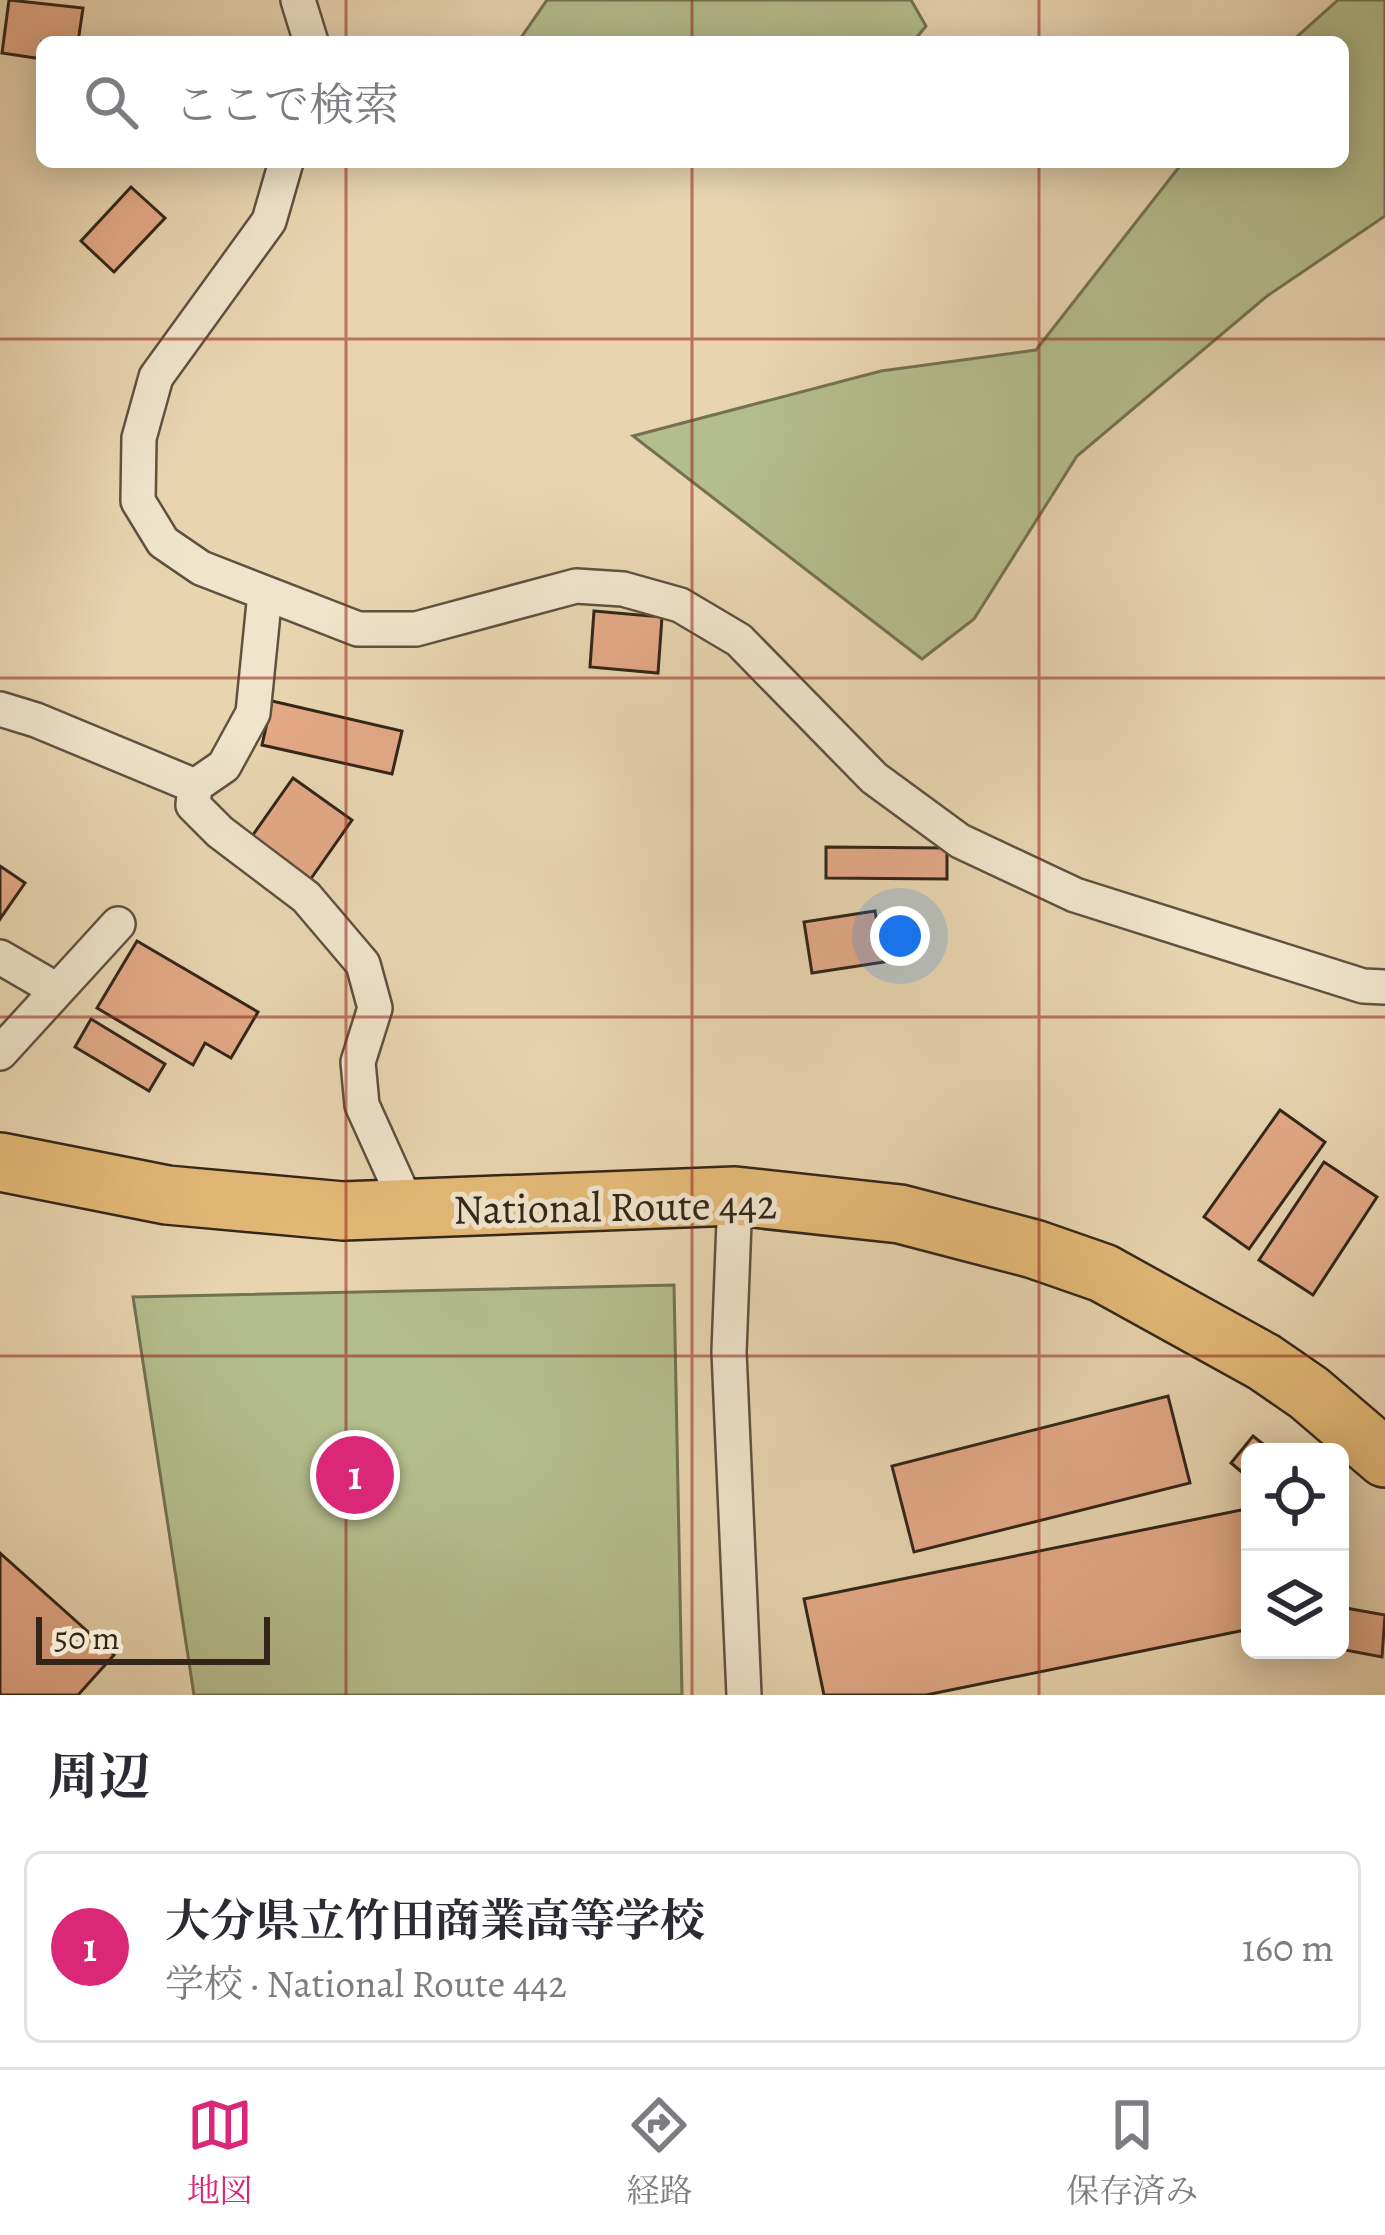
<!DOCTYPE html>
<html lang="ja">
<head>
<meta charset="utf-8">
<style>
  :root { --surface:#fff; --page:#f2f2f3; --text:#2b2b33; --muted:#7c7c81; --line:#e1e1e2; --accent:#db2777 }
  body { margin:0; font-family:Alegreya,"Noto Serif JP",serif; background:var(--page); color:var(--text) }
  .controls { position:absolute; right:36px; bottom:36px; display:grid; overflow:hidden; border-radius:18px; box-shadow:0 6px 30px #0003 }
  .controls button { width:108px; height:108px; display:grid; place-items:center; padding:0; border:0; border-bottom:3px solid var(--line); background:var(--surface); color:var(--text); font:60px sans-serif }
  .scale { position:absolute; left:36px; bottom:30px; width:234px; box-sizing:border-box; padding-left:12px; border:6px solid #332619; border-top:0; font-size:33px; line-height:42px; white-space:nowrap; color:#332619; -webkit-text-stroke:9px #f0e4cc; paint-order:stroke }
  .you { position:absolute; left:900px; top:936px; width:42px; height:42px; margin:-30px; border:9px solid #fff; border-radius:50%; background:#1a73e8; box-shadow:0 0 0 18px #1a73e833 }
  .badge { display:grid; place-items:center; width:78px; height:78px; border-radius:50%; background:var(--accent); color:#fff; font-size:39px; font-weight:700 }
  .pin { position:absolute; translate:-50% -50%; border:6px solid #fff; box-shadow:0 3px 12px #0006 }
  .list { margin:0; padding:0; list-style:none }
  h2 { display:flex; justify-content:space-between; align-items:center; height:156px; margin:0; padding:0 48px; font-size:51px }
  h2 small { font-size:39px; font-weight:400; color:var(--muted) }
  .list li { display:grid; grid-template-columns:78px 1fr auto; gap:36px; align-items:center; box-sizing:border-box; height:192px; margin:0 24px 24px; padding:0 24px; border:3px solid var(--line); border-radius:18px }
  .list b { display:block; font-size:45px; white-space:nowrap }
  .list p { margin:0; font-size:39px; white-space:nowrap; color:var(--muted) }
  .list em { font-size:39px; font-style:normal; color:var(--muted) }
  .icon { flex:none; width:66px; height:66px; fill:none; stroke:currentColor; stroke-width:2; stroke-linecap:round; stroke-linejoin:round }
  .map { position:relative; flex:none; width:1385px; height:1695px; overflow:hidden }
  .search { position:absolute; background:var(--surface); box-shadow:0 6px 30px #0003; left:36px; right:36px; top:36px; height:132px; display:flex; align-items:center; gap:30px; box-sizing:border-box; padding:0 42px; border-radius:18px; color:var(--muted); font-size:45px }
  .sheet { height:372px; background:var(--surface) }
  nav { display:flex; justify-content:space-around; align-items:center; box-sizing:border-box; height:168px; border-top:3px solid var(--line); background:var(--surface); font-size:33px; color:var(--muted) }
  nav a { display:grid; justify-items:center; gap:6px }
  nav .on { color:var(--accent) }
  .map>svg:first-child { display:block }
  .green { fill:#b4bd8c; stroke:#747252; stroke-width:3 }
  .building { fill:#e3a987; stroke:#332619; stroke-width:3 }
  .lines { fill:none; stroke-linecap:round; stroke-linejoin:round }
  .minor-casing { stroke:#60523f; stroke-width:38 }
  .trunk-casing { stroke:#332619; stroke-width:62 }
  .minor { stroke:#f0e4cc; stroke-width:33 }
  .trunk { stroke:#e4ba78; stroke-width:57 }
  .grid { fill:none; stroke:#8f2418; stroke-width:3; stroke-opacity:0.55 }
  .labels { text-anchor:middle; stroke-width:10; stroke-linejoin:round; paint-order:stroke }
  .street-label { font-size:42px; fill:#332619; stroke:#f0e4cc }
</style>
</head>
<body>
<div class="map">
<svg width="1385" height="1695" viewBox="0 0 1385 1695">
  <rect width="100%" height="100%" fill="#e8d5b0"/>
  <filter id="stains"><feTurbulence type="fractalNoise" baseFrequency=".00167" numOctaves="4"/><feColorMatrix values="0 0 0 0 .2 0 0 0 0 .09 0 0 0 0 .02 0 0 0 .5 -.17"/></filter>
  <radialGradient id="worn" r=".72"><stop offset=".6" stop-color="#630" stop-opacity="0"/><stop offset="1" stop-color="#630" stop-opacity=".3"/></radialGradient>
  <path class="green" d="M547,0H911L926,26L913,42H518Z
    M1338,0H1385V216L1267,296L1077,456L974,619L922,659L633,436L881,371L1036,350L1183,162H1343V42H1291Z
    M674,1285L682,1695H194L133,1297Z"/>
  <path class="building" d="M9,0L83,8L78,42H42V59L2,53Z
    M131,187L165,218L114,272L81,241Z
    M594,611L662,617L658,673L590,667Z
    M272,701L402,731L392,774L262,745Z
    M293,778L352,820L310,880L250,839Z
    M826,847L947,848V879L826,878Z
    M0,866L25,883L0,919Z
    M875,911L884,962L812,973L804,922Z
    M137,941L258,1012L231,1058L205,1043L193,1065L97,1008Z
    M91,1019L165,1064L149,1091L75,1047Z
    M1280,1110L1325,1142L1249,1249L1204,1217Z
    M1324,1162L1377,1197L1313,1295L1259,1260Z
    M1168,1396L1190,1483L914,1552L892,1466Z
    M1253,1436L1273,1452H1250V1479L1231,1463Z
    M1246,1509L1250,1528V1629L926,1695H824L804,1599Z
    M0,1553L114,1655L78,1695H0Z
    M1340,1607L1385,1615L1382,1657L1340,1649Z"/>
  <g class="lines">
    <g class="minor-casing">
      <path id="minor" d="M298,0L311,42
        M286,162L269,221L156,377L139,438L138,501L163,542L201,568L358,629H416L576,586L623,589L680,605L739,640L874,778L960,841L1075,895L1363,986L1385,987
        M0,709L36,720L195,786L224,766L253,713L265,593
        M195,786L193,805L220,832L306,897L363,964L375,1008L358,1062L362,1105L409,1209
        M0,957L57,990
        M0,1053L118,924
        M735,1196L729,1352L744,1695"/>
    </g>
    <g class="trunk-casing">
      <path id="trunk" d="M0,1162L167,1195L343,1211L735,1196L900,1214L1034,1249L1103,1273L1264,1362L1309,1393L1385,1458"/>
    </g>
    <use href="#minor" class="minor"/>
    <use href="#trunk" class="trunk"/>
  </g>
  <path class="grid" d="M346,0V42M692,0V42M1039,0V42M346,162V1695M692,162V1695M1039,162V1695M0,339H1385M0,678H1385M0,1017H1385M0,1356H1385"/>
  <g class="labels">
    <g class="street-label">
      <text transform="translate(615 1206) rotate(-1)" y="15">National Route 442</text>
    </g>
  </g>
  <rect width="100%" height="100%" filter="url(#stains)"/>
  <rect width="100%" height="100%" fill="url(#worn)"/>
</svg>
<div class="controls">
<button><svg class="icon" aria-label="locate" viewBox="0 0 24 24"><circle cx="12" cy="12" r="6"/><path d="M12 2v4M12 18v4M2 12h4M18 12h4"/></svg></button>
<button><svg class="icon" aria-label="layers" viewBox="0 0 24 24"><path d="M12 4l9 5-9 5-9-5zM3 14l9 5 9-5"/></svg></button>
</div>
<div class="scale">50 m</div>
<div class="you"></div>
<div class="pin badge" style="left:355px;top:1475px">1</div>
<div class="search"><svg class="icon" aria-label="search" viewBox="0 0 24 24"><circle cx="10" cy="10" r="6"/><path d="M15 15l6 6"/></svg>ここで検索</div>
</div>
<section class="sheet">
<h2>周辺<small></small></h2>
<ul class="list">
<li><span class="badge">1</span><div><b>大分県立竹田商業高等学校</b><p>学校 · National Route 442</p></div><em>160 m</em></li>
</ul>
</section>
<nav>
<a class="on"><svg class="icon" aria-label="map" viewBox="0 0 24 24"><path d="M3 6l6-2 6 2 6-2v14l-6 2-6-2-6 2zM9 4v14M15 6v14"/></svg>地図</a>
<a><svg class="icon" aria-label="directions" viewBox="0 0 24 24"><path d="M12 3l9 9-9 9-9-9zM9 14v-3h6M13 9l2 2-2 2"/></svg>経路</a>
<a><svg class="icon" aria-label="saved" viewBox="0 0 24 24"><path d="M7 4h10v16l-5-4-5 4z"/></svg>保存済み</a>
</nav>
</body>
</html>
